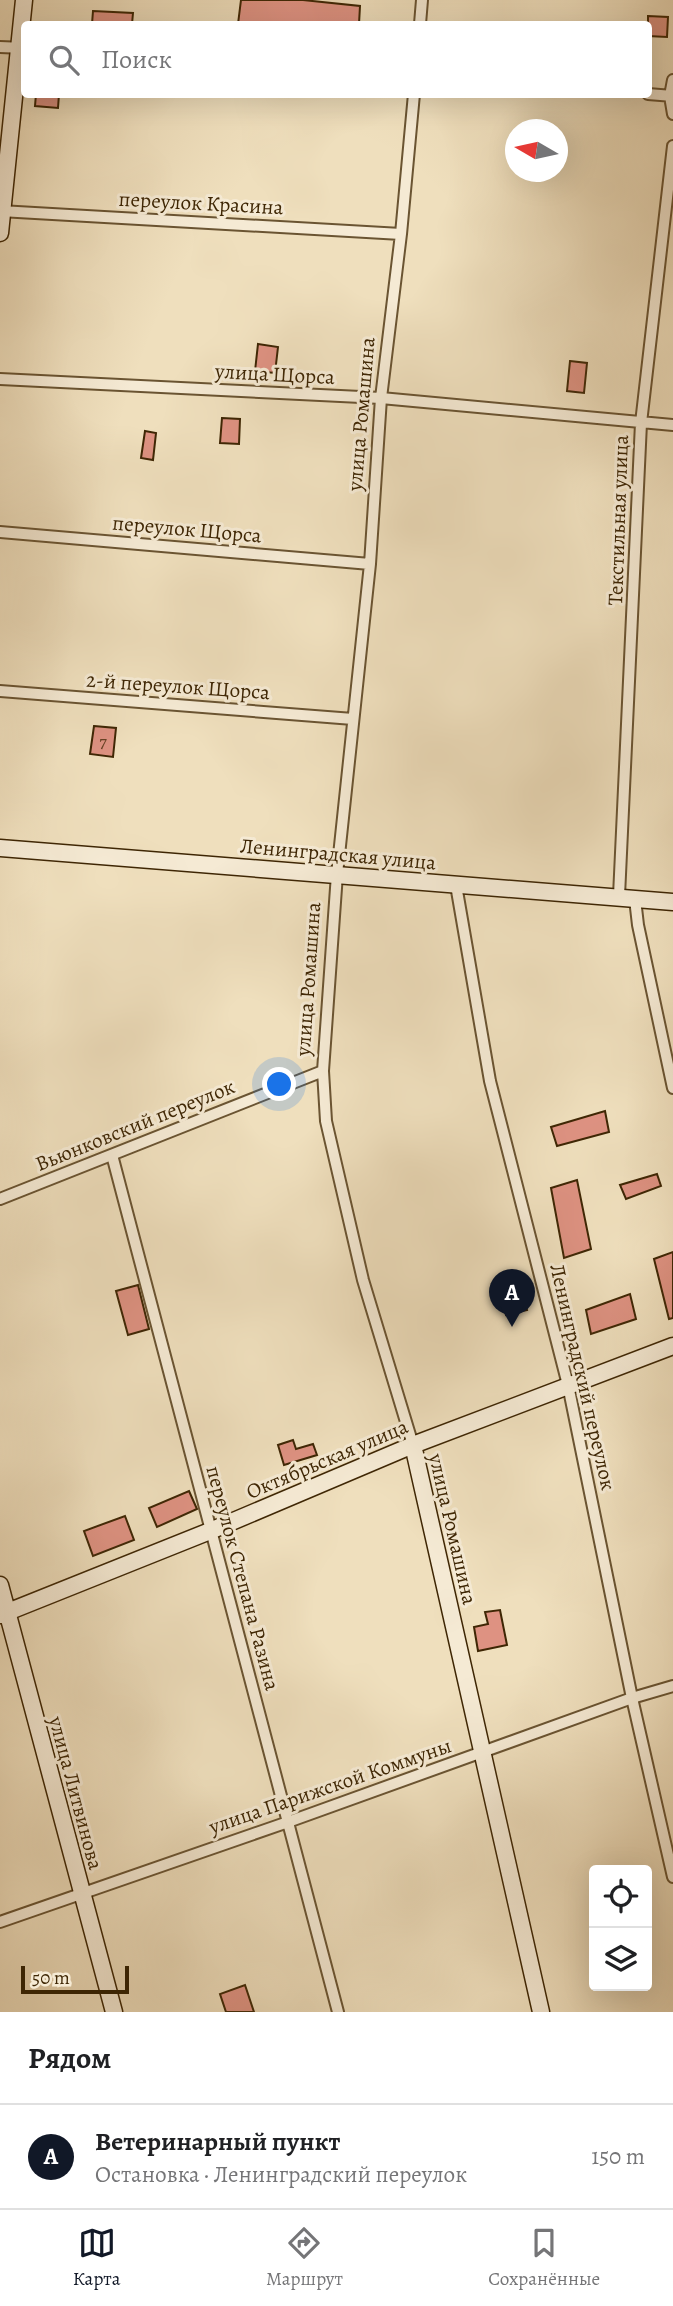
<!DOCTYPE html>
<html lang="ru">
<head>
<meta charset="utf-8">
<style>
  :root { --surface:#fff; --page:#f2f2f2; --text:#202124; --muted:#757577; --line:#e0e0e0; --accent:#111827 }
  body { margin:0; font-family:Alegreya,serif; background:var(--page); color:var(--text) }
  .controls { position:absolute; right:21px; bottom:21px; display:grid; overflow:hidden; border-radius:7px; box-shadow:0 7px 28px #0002 }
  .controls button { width:63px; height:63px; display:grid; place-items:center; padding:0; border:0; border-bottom:2px solid var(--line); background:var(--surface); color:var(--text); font:35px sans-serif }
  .compass { position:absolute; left:505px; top:119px; width:63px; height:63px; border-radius:50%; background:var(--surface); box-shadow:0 7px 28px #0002; rotate:279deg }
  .scale { position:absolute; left:21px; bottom:18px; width:108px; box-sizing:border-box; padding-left:7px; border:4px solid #3e2604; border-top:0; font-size:19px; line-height:24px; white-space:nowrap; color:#3e2604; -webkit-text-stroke:5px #f5ead4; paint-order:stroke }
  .you { position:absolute; left:280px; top:1085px; width:24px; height:24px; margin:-18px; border:5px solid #fff; border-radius:50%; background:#1a73e8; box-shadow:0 0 0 10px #1a73e833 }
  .badge { display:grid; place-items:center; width:46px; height:46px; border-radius:50%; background:var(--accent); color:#fff; font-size:23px; font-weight:700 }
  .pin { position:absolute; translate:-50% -58px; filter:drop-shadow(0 2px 4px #0008) }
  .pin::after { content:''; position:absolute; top:37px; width:24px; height:21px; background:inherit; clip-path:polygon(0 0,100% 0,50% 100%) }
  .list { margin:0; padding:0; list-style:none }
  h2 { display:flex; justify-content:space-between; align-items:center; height:91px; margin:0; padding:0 28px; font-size:30px }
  h2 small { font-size:23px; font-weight:400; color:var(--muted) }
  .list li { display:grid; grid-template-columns:46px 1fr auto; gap:21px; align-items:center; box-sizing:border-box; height:105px; padding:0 28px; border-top:2px solid var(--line) }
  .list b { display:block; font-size:26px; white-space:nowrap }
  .list p { margin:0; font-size:23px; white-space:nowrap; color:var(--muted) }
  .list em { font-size:23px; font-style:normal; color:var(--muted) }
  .icon { flex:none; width:38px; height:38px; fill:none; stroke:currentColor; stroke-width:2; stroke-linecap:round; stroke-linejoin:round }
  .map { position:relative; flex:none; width:673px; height:2012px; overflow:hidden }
  .search { position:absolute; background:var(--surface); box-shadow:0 7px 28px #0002; left:21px; right:21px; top:21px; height:77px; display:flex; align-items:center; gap:18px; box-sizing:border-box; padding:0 24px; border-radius:7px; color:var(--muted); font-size:26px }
  .sheet { height:196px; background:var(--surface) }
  nav { display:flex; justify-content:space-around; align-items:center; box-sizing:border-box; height:98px; border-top:2px solid var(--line); background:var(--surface); font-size:19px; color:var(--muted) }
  nav a { display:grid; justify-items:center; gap:4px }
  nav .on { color:var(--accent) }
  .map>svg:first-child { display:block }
  .building { fill:#de9282; stroke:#3e2604; stroke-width:2 }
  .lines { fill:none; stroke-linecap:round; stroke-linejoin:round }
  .street-casing { stroke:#6a5432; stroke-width:14 }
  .secondary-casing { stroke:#3e2604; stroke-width:19 }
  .street { stroke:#f5ead4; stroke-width:10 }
  .secondary { stroke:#f5ead4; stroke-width:16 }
  .labels { text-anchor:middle; stroke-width:6; stroke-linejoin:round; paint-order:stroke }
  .number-label { font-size:18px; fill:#664124 }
  .street-label { font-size:21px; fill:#3e2604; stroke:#f5ead4 }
</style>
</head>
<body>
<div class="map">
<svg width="673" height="2012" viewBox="0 0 673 2012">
  <rect width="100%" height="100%" fill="#efdfbd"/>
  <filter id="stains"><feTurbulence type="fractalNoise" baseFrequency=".00286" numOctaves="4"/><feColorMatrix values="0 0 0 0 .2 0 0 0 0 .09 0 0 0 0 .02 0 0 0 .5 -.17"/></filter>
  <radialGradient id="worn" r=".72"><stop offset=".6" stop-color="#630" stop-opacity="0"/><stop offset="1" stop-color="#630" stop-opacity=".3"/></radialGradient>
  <path class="building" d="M241,0H303L360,6L359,24H238Z
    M93,11L133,13L132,24H92Z
    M648,16L668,17L667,37L648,36Z
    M36,94H59L58,108L35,106Z
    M258,344L278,347L275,373L255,371Z
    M570,361L587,363L584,393L567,391Z
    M222,418L240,419L239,444L220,443Z
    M145,431L156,433L153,460L141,458Z
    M94,726L116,728L113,757L90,754Z
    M605,1111L609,1132L557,1146L551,1127Z
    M657,1174L661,1186L626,1199L620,1185Z
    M577,1180L591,1249L564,1258L551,1188Z
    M673,1252V1318L669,1319L654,1259Z
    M138,1285L149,1329L128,1335L116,1291Z
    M522,1288L527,1310L506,1315L501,1294Z
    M630,1294L636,1319L591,1334L586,1310Z
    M293,1440L296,1449L313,1444L317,1455L284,1465L278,1445Z
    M189,1491L197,1509L157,1527L149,1508Z
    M125,1516L134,1540L93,1556L84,1531Z
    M500,1610L507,1645L478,1651L474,1627L488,1624L485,1612Z
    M245,1985L254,2012H226L220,1994Z"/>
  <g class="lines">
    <g class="street-casing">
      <path id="street" d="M420,24L422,0
        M0,47L24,48
        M673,80L670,96L673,114
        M648,94L673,96
        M0,211L401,234
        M0,379L381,398L673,425
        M0,532L370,564
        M0,691L353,719
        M456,885L490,1081L568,1385L632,1698L673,1877
        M619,896L641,423L673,146
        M635,899L638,925L673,1088
        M112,1155L338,2012
        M0,1199L323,1071
        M413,1445L363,1280L326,1121L323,1071L337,874L370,564L381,398L401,234L414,94
        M0,1922L288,1822L632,1698L673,1686"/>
    </g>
    <g class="secondary-casing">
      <path id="secondary" d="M0,233L24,0
        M0,848L673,902
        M413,1445L541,2012
        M0,1585L114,2012
        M0,1615L210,1531L413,1445L673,1346"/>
    </g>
    <use href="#street" class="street"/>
    <use href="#secondary" class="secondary"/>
  </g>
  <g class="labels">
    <g class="number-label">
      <text x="103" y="747">7</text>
    </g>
    <g class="street-label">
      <text transform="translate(201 203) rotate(3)" y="7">переулок Красина</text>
      <text transform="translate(275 374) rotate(3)" y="7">улица Щорса</text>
      <text transform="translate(361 414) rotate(-85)" y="7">улица Ромашина</text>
      <text transform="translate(618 520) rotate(-88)" y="7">Текстильная улица</text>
      <text transform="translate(187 529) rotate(5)" y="7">переулок Щорса</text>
      <text transform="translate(178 686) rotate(4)" y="7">2-й переулок Щорса</text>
      <text transform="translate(338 854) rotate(5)" y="7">Ленинградская улица</text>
      <text transform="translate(308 979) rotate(-86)" y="7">улица Ромашина</text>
      <text transform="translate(135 1125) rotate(-22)" y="7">Вьюнковский переулок</text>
      <text transform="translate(583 1377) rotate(77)" y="7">Ленинградский переулок</text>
      <text transform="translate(327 1459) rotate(-23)" y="7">Октябрьская улица</text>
      <text transform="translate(453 1529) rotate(77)" y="7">улица Ромашина</text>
      <text transform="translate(243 1578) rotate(75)" y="7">переулок Степана Разина</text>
      <text transform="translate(330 1786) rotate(-19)" y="7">улица Парижской Коммуны</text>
      <text transform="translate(76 1793) rotate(75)" y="7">улица Литвинова</text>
    </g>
  </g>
  <rect width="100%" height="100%" filter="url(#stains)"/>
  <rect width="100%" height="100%" fill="url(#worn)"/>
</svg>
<div class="controls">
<button><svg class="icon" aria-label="locate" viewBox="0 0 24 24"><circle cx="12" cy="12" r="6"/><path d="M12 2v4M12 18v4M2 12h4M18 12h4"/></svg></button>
<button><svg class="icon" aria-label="layers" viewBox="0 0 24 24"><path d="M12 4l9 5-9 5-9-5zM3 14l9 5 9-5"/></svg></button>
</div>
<svg class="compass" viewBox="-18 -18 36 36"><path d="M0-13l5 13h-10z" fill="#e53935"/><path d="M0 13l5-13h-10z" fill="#757577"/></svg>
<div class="scale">50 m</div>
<div class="you"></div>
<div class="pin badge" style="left:512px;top:1327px">A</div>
<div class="search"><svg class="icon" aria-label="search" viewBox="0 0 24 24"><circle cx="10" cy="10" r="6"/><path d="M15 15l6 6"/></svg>Поиск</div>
</div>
<section class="sheet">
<h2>Рядом<small></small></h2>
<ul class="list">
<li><span class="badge">A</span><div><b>Ветеринарный пункт</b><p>Остановка · Ленинградский переулок</p></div><em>150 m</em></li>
</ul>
</section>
<nav>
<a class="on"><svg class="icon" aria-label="map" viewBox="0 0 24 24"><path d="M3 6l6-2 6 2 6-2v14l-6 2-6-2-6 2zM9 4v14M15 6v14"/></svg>Карта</a>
<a><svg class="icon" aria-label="directions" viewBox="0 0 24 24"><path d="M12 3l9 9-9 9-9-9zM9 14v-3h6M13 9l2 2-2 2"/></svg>Маршрут</a>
<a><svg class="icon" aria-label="saved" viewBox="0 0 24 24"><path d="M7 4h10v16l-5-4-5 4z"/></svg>Сохранённые</a>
</nav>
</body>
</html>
